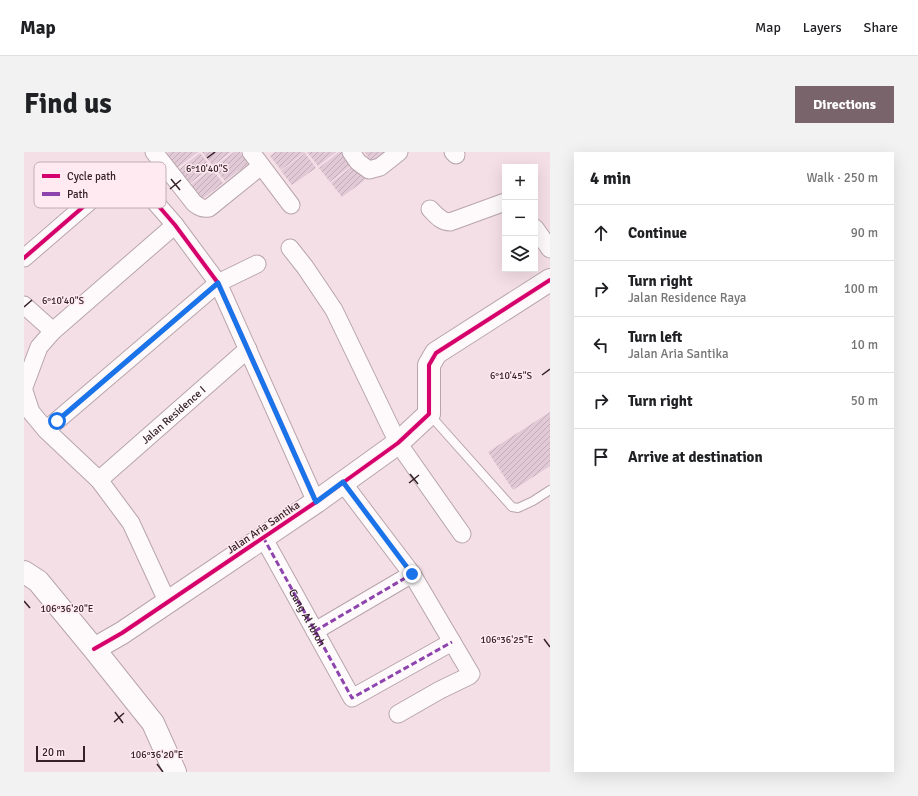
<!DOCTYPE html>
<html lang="en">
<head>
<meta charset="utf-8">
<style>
  :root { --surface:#fff; --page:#f2f2f2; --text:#202124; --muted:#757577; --line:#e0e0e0; --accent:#78646a }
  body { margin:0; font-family:Signika,sans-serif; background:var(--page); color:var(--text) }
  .controls { position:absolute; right:12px; top:12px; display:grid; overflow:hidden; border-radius:0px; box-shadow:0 4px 16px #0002 }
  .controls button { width:36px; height:36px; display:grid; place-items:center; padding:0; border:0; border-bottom:1px solid var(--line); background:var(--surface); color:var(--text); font:20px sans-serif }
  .scale { position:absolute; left:12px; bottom:10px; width:49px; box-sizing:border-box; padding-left:4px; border:2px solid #352228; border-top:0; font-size:11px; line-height:14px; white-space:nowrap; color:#352228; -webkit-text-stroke:3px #feeaf0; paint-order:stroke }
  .stop { position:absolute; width:12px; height:12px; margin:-9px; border:3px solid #1a73e8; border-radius:50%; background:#fff }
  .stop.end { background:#1a73e8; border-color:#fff; box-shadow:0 1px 4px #0008 }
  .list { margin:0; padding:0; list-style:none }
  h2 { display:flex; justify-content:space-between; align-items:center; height:52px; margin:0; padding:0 16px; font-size:17px }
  h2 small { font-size:13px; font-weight:400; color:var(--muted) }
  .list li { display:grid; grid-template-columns:26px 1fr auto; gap:12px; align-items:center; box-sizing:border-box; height:56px; padding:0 16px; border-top:1px solid var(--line) }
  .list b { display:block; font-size:15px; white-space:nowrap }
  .list p { margin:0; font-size:13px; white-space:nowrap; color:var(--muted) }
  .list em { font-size:13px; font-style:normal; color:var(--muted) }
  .icon { flex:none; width:22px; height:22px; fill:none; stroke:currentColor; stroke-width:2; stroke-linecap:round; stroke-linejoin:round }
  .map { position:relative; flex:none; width:526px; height:620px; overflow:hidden; border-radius:0px }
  header { display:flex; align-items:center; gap:24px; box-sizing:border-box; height:56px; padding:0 20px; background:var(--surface); border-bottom:1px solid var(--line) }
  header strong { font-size:19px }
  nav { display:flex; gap:22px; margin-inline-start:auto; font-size:14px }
  .intro { display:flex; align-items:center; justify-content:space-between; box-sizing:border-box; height:96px; padding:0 24px }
  h1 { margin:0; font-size:28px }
  .button { padding:10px 18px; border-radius:0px; background:var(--accent); color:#fff; font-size:14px; font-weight:700 }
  main { display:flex; gap:24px; padding:0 24px }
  aside { flex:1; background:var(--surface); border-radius:0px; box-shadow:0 4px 16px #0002 }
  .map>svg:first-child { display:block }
  .building { fill:url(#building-hatch) }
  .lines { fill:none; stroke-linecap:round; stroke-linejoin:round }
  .lane-casing { stroke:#b7a5ab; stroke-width:10 }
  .street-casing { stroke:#b7a5ab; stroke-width:19 }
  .secondary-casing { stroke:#b7a5ab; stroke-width:24 }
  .lane { stroke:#fefafb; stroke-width:8 }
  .street { stroke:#fefafb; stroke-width:17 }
  .secondary { stroke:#fefafb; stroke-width:22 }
  .quiet { stroke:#8e44ad; stroke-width:3; stroke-dasharray:6 3; stroke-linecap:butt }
  .cycleway-casing { stroke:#feeaf0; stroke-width:6 }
  .cycleway { stroke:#d6006c; stroke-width:4 }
  .route { stroke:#1a73e8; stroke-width:5 }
  .ticks { fill:none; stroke:#352228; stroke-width:1.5 }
  .labels { text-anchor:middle; stroke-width:3; stroke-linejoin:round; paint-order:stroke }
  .street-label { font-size:11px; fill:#352228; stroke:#feeaf0 }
  .key { fill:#feeaf0; stroke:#c2aeb4; stroke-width:1 }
  .key-label { font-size:11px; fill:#352228 }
  .ticks-label { font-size:10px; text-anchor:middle; fill:#352228; stroke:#feeaf0; stroke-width:3; stroke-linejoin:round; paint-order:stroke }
</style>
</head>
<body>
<header>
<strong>Map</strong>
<nav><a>Map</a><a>Layers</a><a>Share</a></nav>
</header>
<div class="intro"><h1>Find us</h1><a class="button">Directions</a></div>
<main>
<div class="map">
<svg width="526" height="620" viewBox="0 0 526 620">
  <defs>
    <pattern id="building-hatch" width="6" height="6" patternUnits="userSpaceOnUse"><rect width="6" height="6" fill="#e1c9d6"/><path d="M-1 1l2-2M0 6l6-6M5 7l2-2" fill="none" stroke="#c2acb8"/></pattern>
  </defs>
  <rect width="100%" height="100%" fill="#f5dfe6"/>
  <path class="building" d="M145,0H174L152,17L141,3Z
    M178,0H207L189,14Z
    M210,0H216L224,12L201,29L190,15Z
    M251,0H281L257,18L246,4Z
    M283,0H312L294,14Z
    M315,0H320L329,12L306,30L295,16Z
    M342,0H372L352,15L341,1Z
    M176,1L187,15L164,33L153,19Z
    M281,1L292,16L268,33L257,19Z
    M330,13L341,28L318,45L307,31Z
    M188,17L199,31L176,49L165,34Z
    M526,260V314L489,338L464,300Z"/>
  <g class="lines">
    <g class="lane-casing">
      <path id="lane" d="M405,262L488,355L494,356L509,349L526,338"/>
    </g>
    <g class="street-casing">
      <g id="street">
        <path d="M130,0L170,51C175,55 178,57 185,56L237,14"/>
        <path d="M227,0L267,53"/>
        <path d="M327,0L334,10L345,18L356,15L375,0"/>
        <path d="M429,0L432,3"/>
        <path d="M406,57C412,63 417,70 426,70L481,50"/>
        <path d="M511,76L526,97"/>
        <path d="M266,96L281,115L310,158L374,291L438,382"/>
        <path d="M0,106L88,30L100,25L110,29L119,36L151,73L194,131L292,350"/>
        <path d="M0,153L29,179"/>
        <path d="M0,235L15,195L29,179L151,73"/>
        <path d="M0,239L7,260L22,278L75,328L107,371L143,449"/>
        <path d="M22,278L194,131L233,112"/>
        <path id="s1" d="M75,328L224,197"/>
        <path d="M319,331L388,422L447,522L445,524L416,538L374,562"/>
        <path id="s2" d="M239,385L328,546L428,490"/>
        <path d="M291,479L388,422"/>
      </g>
    </g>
    <g class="secondary-casing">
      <path id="secondary" d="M0,420L14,429L70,497L129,571L151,620
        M70,497L98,481L292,350L374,291L405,262V213L412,201L526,128"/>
    </g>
    <use href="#lane" class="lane"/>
    <use href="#street" class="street"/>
    <use href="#secondary" class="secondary"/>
    <path class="quiet" d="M239,385L328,546L428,490
      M291,479L388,422"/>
    <g class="cycleway-casing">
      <path id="cycleway" d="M0,106L88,30L100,25L110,29L119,36L151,73L194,131L292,350
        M70,497L98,481L292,350L374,291L405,262V213L412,201L526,128"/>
    </g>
    <use href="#cycleway" class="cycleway"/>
  </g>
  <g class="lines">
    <path class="route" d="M33,269L194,131L292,350L319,330L388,422"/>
  </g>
  <path class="ticks" d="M183,6L191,0M147,27L156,38M146,37L157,28M0,155L8,148M518,223L526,217M386,322L394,332M385,331L395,323M0,449L6,456M520,487L526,495M91,560L99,571M90,570L100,561M133,612L139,620"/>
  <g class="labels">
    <g class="street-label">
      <text dy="4" stroke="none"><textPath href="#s1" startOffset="99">Jalan Residence I</textPath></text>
      <text transform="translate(239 375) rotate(-34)" y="4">Jalan Aria Santika</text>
      <text dy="4" stroke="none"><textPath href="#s2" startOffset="92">Gang Al Ibroh</textPath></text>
    </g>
  </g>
  <rect x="10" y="10" width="132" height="46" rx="6" class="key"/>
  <rect x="18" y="22" width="18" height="4" fill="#d6006c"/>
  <rect x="18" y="40" width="18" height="4" fill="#8e44ad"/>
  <g class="key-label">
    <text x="43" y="28">Cycle path</text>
    <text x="43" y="46">Path</text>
  </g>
  <g class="ticks-label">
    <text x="183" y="20">6°10'40"S</text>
    <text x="39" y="152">6°10'40"S</text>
    <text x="487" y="227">6°10'45"S</text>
    <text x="43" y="460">106°36'20"E</text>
    <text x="483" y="491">106°36'25"E</text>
    <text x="133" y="606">106°36'20"E</text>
  </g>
</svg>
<div class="controls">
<button>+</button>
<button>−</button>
<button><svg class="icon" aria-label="layers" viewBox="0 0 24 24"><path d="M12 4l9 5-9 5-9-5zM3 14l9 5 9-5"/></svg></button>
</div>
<div class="scale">20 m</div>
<div class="stop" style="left:33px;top:269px"></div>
<div class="stop end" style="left:388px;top:422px"></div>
</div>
<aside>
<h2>4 min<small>Walk · 250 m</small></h2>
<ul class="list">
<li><svg class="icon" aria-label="ahead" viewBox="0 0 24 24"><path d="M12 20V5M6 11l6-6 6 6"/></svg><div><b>Continue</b></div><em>90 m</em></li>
<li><svg class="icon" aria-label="right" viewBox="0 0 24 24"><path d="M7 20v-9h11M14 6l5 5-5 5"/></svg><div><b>Turn right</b><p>Jalan Residence Raya</p></div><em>100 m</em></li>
<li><svg class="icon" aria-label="left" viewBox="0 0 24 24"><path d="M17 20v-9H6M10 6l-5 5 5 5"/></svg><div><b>Turn left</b><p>Jalan Aria Santika</p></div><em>10 m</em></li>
<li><svg class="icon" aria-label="right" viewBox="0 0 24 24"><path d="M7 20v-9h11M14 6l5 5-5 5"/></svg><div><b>Turn right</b></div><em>50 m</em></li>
<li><svg class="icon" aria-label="arrive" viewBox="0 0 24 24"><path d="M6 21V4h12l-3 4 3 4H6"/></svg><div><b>Arrive at destination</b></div></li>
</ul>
</aside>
</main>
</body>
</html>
